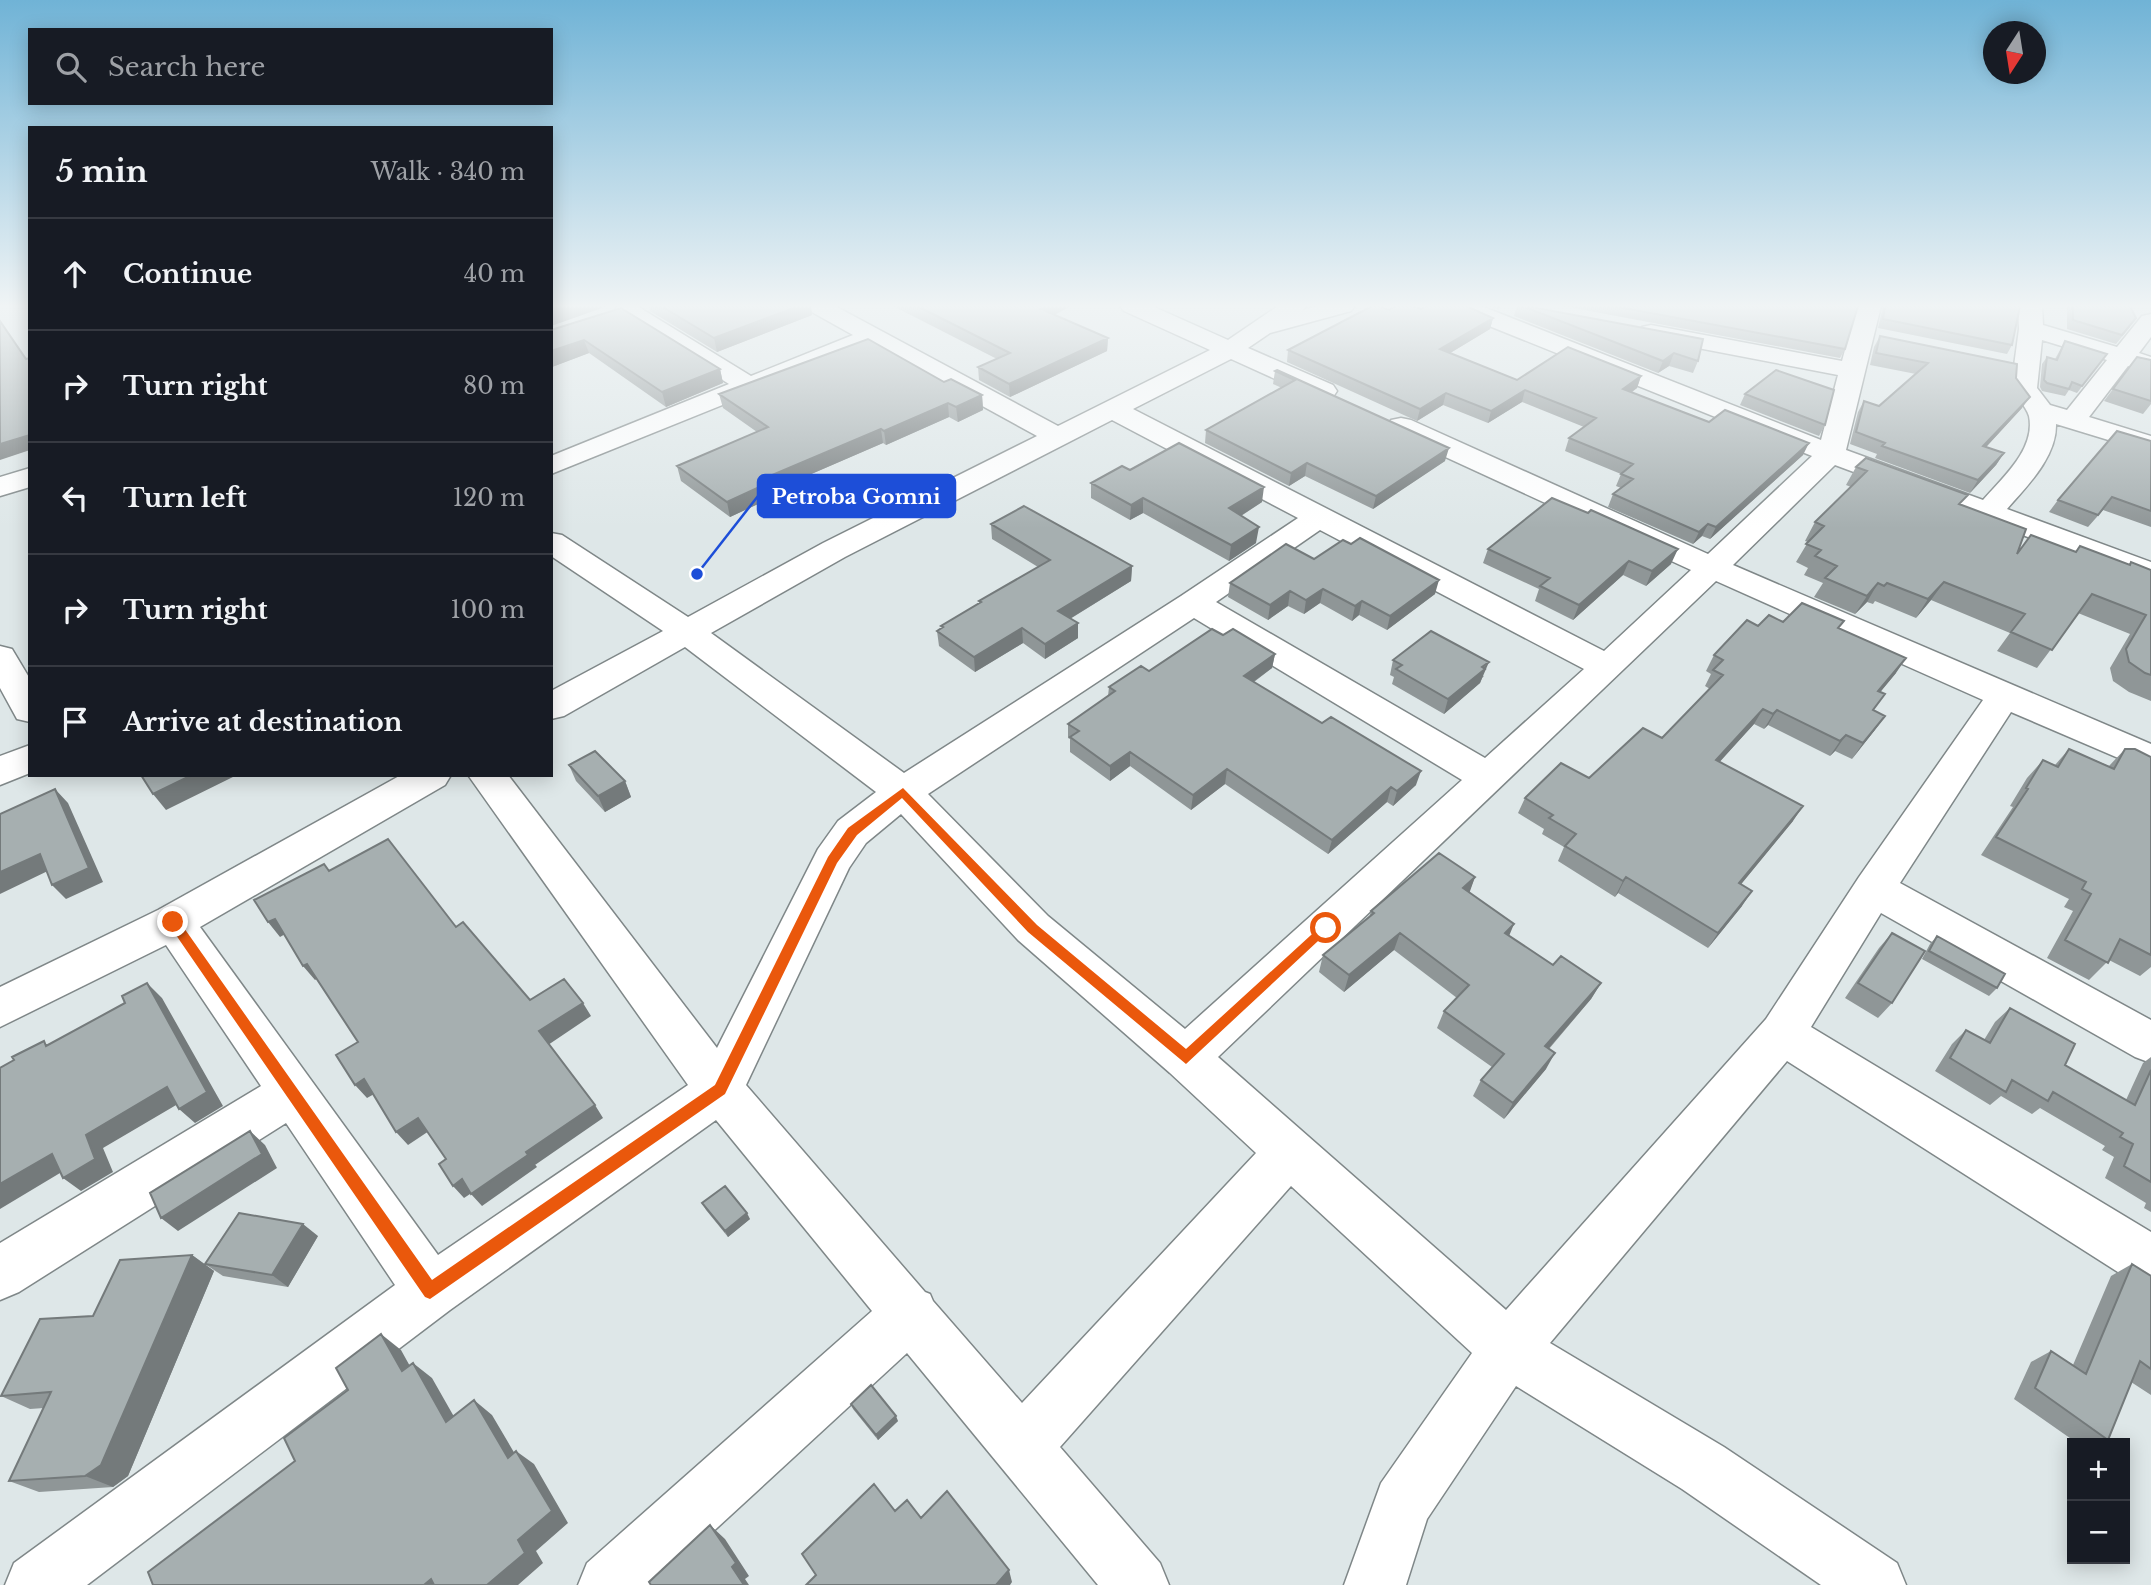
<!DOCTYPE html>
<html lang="en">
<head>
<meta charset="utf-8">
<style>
  :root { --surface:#171b24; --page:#242831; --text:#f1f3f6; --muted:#9ea1a6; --line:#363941 }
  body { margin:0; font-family:"Libre Baskerville",serif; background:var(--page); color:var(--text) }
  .controls { position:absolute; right:21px; bottom:21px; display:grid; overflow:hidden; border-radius:0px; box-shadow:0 4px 18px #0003 }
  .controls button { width:63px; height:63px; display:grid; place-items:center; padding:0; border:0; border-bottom:2px solid var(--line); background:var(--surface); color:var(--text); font:35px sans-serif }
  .compass { position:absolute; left:1983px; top:21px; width:63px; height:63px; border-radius:50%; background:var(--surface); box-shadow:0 4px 18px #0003; rotate:192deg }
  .stop { position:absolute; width:21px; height:21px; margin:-16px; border:5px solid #ea580c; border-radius:50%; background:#fff }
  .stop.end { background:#ea580c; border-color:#fff; box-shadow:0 2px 7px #0008 }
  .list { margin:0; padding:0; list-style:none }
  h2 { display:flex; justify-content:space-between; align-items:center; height:91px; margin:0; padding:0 28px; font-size:30px }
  h2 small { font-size:23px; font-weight:400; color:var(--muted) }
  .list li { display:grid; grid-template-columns:46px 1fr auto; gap:21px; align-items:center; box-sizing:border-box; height:112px; padding:0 28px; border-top:2px solid var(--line) }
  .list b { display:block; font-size:26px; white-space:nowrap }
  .list em { font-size:23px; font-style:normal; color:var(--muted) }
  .icon { flex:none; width:38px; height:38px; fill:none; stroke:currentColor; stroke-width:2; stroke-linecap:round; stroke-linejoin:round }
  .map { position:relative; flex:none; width:2151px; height:1585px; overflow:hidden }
  .search { position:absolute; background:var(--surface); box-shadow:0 4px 18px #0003; left:28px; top:28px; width:525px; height:77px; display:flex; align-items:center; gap:18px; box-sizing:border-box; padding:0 24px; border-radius:0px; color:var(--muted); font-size:26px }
  .panel { position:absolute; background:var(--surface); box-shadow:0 4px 18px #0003; left:28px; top:126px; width:525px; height:651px; border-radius:0px }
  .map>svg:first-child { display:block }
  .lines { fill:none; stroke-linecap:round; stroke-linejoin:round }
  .minor-casing { stroke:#7f8788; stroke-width:3 }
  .minor { fill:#fff; fill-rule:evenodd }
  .wall { fill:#8f9697 }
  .shaded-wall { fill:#747a7b }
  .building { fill:#a6afb0; stroke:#747a7b; stroke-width:2 }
  .route { fill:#ea580c }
  .leader { fill:none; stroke:#1d4ed8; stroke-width:2.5 }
  .callout-dot { fill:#1d4ed8; stroke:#fff; stroke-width:2.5 }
  .callout { fill:#1d4ed8; stroke:#1d4ed8; stroke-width:2.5 }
  .callout-label { font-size:21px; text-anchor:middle; font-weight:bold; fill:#fff }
</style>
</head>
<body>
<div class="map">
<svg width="2151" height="1585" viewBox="0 0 2151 1585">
  <rect width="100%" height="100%" fill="#dee7e8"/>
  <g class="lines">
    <g class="minor-casing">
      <path id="minor" d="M618,306H637L751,376L853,335L810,311L806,306H835L1058,426L1210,350L1124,311L1120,306H1152L1228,340L1278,306H1306L1303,310L1317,306H1355L1351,311L1270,333L1248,348L1333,385L1337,391L1333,397L1324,399L1315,397L1231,359L1133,409L1604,651L1691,570L1391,432L1387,426L1391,420L1401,418L1411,420L1708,554L1812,456L1452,311L1448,306H1481L1821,440L1838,375L1651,339L1642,337L1639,332L1642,327L1651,325L1842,361L1857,306H1881L1846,450L1983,500C2002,478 2036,449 2029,416C2026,406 2016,397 2011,388L2019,329L2018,306H2042L2043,325L2117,347L2142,316L2151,314V337L2139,353L2151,357V373L2128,366L2089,417L2151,436V453L2056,424C2057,457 2027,486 2007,509L2151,562V583L1835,465L1733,565L2151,744V772L2011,712L1900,883L2151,1020V1063L2135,1057L1881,913L1811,1027L2151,1232V1288L2132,1281L1787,1061L1550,1343L1724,1447L1897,1563L1906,1585H1821L1682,1489L1516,1386L1427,1519L1406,1585H1344L1381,1483L1472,1353L1291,1186L1060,1447L1160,1563L1169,1585H1098L907,1353L655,1585H578L587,1563L872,1311L716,1120L450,1310L87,1585H5L14,1563L395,1285L286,1123L19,1292L0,1300V1243L261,1086L166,945L0,1027V987L158,910L401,775H451L445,785L200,927L438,1255L688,1085L468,775H508L717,1048L818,849L838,821L876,792L685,647L564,716L551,719V691L663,631L551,556V533L562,535L688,617L823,543L1037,436L871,345L551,474V456L729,384L619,315L615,310ZM2042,340L2107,360L2067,410L2050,405L2037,388ZM1112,420L1298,518L1181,596L904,773L711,633L845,557ZM1320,530L1584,669L1485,758L1216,602ZM1716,581L1983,700L1859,877L1766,1019L1506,1310L1218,1057ZM1194,618L1462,780L1185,1029L1048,916L928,794ZM901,814L1018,940L1170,1073L1256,1153L1022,1403L933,1301L930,1294L925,1292L746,1085L849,868L866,843Z
        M30,468V487L0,496V477Z
        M0,646L12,649L30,679V722L17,719L0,688Z
        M30,745V773L0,785V756Z"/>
    </g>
    <use href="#minor" class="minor"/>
  </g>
  <path class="wall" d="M649,306H811L812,315L717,352L650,311Z
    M893,306H1071L1054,315L1108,338L1107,351L1010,397L979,380L978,367L997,359Z
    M1488,306H1500L1499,310Z
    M1517,306H1526L1698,361L1693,373L1669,366L1658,373L1514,316Z
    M1563,306H1858L1845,349L1840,358Z
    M1883,306H2020L2012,345L2007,354L1878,328Z
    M2067,306H2130V327L2116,344L2067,329Z
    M1421,309L1493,318L1490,329L1450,353L1517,380L1641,376L1637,388L1631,393L1709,422L1803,455L1710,539L1702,536L1693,544L1608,507L1613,494L1621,488L1616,486L1621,474L1565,451L1569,438L1584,427L1522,402L1488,423L1443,405L1417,421L1287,362L1288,350L1389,310Z
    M551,330L720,369L723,383L666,407L589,353L552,367Z
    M1880,336L2016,378L2022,408L1986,447L2004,453L1996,465L1970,493L1875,458L1877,454L1850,444L1858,412L1864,401L1879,406L1916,374L1870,365L1874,347Z
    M2065,341L2107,354L2077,393L2069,390L2065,396L2042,391L2040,387L2042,364L2047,357L2055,359Z
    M2151,360V404L2143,414L2104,401L2113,389Z
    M1277,370L1445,461L1373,509L1305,476L1289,486L1205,443L1206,430L1282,388L1273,384L1275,371Z
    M944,382L982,395L983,410L958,422L949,417L886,445L883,443L772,491L773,497L730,517L681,481L677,466L757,432L723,408L719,394Z
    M1745,394L1825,425L1819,436L1740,405Z
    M2151,441V527L2103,510L2088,527L2049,512L2058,500Z
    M1856,467L1961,505L2017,554L2076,552L2151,570V701L2129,692L2113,681L2110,668L2130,634L2078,613L2037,668L1997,651L2010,633L1931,600L1916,618L1875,601L1873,604L1867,602L1855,614L1814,597L1823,583L1804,575L1808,568L1796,562L1808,542L1805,541L1815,522L1851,487L1846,485Z
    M1130,470L1262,502L1241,516L1256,543L1229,561L1143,513L1130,520L1091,498V483Z
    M991,524L1132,566L1131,581L1070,619L1078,638L1045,659L1023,643L975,672L939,646L937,631L942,628L941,626L979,603V601L1038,567L992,539Z
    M1488,549L1671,564L1646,586L1623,575L1573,620L1535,601L1539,589L1483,563Z
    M1314,559L1435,594L1387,630L1359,615L1352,621L1320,603L1304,614L1288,606L1268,620L1228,597L1230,583Z
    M1783,622L1840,628L1896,673L1880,692L1874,711L1885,716L1874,731L1852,759L1835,751L1830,756L1768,725L1764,729L1754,724L1719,762L1793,821L1741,884L1742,906L1708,948L1618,893L1615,897L1558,861L1564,847L1542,834L1544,829L1518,813L1525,798L1589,778L1662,738L1710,689L1705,686L1711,674L1706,671L1714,655L1758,626Z
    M1223,635L1275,654L1272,668L1254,682L1416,785L1393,806L1387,802L1328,854L1225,784L1191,810L1130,766L1110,781L1070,752V739L1068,738V724L1108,696L1109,687L1149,671Z
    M1393,660L1484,676L1482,678L1480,683L1444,714L1392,684L1394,677L1390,675Z
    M2069,749L2109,766L2125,749L2151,757V967L2140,976L2109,960L2089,980L2047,958L2073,911L2064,907L2069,899L1981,855L2013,807L2010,806L2027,778L2043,760L2055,765Z
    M569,765L625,781L631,797L605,812L576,781Z
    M1475,877L1469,892L1509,936L1553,965L1601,983L1591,999L1549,1049L1546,1069L1504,1119L1473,1096L1481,1080L1492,1067L1437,1028L1444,1011L1457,998L1394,950L1344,992L1319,972L1323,955L1369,918L1371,911Z
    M1892,933V1003L1878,1018L1845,998L1879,948Z
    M1937,936L1997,988L1989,996L1922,959L1930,944Z
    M2010,1008L2065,1065L2126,1100L2143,1063L2151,1057V1212L2144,1208L2146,1203L2105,1178L2114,1157L2102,1150L2105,1146L2040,1108L2032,1114L2001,1096L1990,1105L1935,1071L1952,1044L1966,1030L1984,1040L1995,1022Z
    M702,1203L750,1219L728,1237L706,1210Z
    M318,1236L288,1287L223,1276L205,1264Z
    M192,1255L214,1271L128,1476L113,1487L39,1492L9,1481L44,1408L30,1409L1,1396L93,1316Z
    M2132,1264L2151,1276V1395L2131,1382L2108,1440L2101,1443H2077L2014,1399L2031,1362L2051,1351L2073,1365L2111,1276Z
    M851,1404L898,1421L878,1440L853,1409Z"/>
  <path class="shaded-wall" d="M565,306H608L551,326V310Z
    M799,306H811L812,315L717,352L714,338Z
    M1048,306H1071L1041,322V309Z
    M1493,318L1490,329L1437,361L1440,349Z
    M1108,338L1107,351L1010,397L1009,384Z
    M584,340L589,353L552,367L551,351Z
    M1674,353L1669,366L1658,373L1663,361Z
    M720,369L723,383L666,407L662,392Z
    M1641,376L1637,388L1618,401L1623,389Z
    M1525,390L1522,402L1488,423L1491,411Z
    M1446,393L1443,405L1417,421L1420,409Z
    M982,395L983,410L958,422L956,407Z
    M2030,397L2022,408L1976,458L1983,446Z
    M948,403L949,417L886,445L884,431Z
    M881,429L883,443L772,491L773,497L730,517L727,502L765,478Z
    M30,435V450L0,460V444Z
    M1809,443L1803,455L1710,539L1716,527Z
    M1449,448L1445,461L1373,509L1376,496Z
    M2004,453L1996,465L1970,493L1978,480Z
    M1307,463L1305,476L1289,486L1291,473Z
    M1264,487L1262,502L1228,524L1229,508Z
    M1143,498V513L1130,520L1131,505Z
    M1708,524L1702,536L1693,544L1699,532Z
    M1259,527L1256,543L1229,561L1231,545Z
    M1678,549L1671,564L1646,586L1652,571Z
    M1629,561L1623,575L1573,620L1579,605Z
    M1132,566L1131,581L1058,626V611Z
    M1439,580L1435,594L1387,630L1390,616Z
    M1944,582L1931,600L1916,618L1928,599Z
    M1878,583L1867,602L1855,614L1867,596Z
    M1323,589L1320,603L1304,614L1306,600Z
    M1290,591L1288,606L1268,620L1270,605Z
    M1362,601L1359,615L1352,621L1355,606Z
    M1078,623V638L1045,659V644Z
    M1022,628L1023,643L975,672L974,657Z
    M1275,654L1272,668L1242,690L1244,676Z
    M1906,658L1896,673L1868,707L1878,691Z
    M1489,662L1480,683L1444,714L1448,699Z
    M1763,709L1754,724L1707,776L1716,760Z
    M1777,710L1768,725L1764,729L1773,714Z
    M1885,716L1874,731L1852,759L1863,743Z
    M1846,735L1835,751L1830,756L1840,741Z
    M1130,752V766L1110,781V766Z
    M1227,769L1225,784L1191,810L1193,795Z
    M1421,771L1416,785L1393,806L1397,791Z
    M192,775H237L166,810L153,794Z
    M625,781L631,797L605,812L598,796Z
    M1391,787L1387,802L1328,854L1332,840Z
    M55,789L68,803L103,882L66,899L52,885Z
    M1803,806L1793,821L1729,899L1739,883Z
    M40,854L54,868L0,894V872Z
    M1475,877L1469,894L1463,888Z
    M1626,877L1618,893L1615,897L1623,881Z
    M1752,891L1742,906L1708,948L1718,933Z
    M275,919L287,933L280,937L268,922Z
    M1514,924L1507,941L1505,933Z
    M1400,933L1394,950L1344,992L1349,975Z
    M307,964L318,978L315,980L303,966Z
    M147,983L162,998L223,1106L195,1123L179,1109Z
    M1601,983L1591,999L1536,1063L1545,1046Z
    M583,1003L591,1016L548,1045L539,1031Z
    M1555,1053L1546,1069L1504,1119L1513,1103Z
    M364,1079L376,1093L367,1098L355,1085Z
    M167,1087L183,1101L103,1148L113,1172L81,1191L63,1178L86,1135Z
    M595,1105L603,1118L535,1165L526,1152Z
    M418,1118L429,1131L408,1145L396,1132Z
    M250,1131L265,1145L277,1168L178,1231L161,1218Z
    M52,1154L70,1167L0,1209V1184Z
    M528,1155L537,1167L482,1206L471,1194Z
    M462,1179L473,1192L464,1198L453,1186Z
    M747,1213L750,1219L728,1237L725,1231Z
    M303,1224L318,1236L288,1287L272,1275Z
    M192,1255L214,1271L128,1476L113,1487L85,1476Z
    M381,1334L401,1350L421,1386L402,1371Z
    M413,1363L432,1378L465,1436L446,1422Z
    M474,1400L492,1415L525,1471L508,1458Z
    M896,1416L898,1421L878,1440L876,1435Z
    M516,1451L534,1464L568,1523L536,1551L543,1563L518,1585H487L518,1540Z
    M710,1525L725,1539L749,1576L745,1579L749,1585H744L732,1567Z
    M1009,1570L1012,1582L1010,1585H996Z
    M431,1579L443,1585H424Z"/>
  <path class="building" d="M551,306H565L551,310Z
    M661,306H799L714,338Z
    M917,306H1048L1041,309L1108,338L1009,384L978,367L1010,353Z
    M1372,306H1378L1389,310L1395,306H1412L1421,309L1426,306H1466L1493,318L1440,349L1517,380L1568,347L1641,376L1623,389L1709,422L1725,410L1809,443L1716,527L1708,524L1699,532L1613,494L1633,479L1621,474L1633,464L1569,438L1596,418L1525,390L1491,411L1446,393L1420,409L1288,350Z
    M1522,306H1526L1703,339L1698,361L1674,353L1663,361Z
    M1613,306H1858L1845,349Z
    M1885,306H2020L2012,345L1883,319Z
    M2073,306H2130L2136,318L2122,335L2073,320Z
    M621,308L720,369L662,392L584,340L551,351V330Z
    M0,321L26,359L30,358V435L0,444Z
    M1880,336L2017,364L2016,378L2030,397L1983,446L2004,453L1978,480L1882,446L1885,443L1856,432L1864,401L1879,406L1928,363L1876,353Z
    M868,339L944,382L951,379L982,395L956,407L948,403L884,431L881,429L765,478L770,482L727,502L677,466L768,427L719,394Z
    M2065,341L2107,354L2082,386L2072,382L2069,389L2047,383L2044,380L2047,357L2057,360Z
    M2137,357L2151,360V401L2113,389Z
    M1277,370L1449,448L1376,496L1307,463L1291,473L1206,430L1295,380L1275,371Z
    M1776,370L1834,390L1825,425L1745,394Z
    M2117,431L2151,441V511L2112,497L2098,515L2058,500Z
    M1179,443L1264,487L1229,508L1259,527L1231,545L1143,498L1131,505L1091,483L1122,466L1130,470Z
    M1866,458L1968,495L1959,504L2026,529L2017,554L2031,535L2076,552L2080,546L2130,565L2131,562L2151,570V675L2145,673L2129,662L2126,649L2146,615L2092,594L2052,650L2011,632L2025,614L1944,582L1928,599L1887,583L1884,586L1878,583L1867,596L1825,578L1837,566L1815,556L1821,550L1806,544L1824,526L1815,522L1867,471L1856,467Z
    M1552,498L1588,513L1591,510L1678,549L1652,571L1629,561L1579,605L1540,586L1550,578L1488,549Z
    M1024,506L1132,566L1058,611L1078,623L1045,644L1022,628L974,657L937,631L943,627L941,626L981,602L979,601L1050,560L991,524Z
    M1360,538L1439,580L1390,616L1362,601L1355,606L1323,589L1306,600L1290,591L1270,605L1230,583L1286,544L1314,559L1343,540L1351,544Z
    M1802,603L1844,621L1838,628L1906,658L1878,691L1885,694L1873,710L1885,716L1863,743L1846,735L1840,741L1777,710L1773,714L1763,709L1716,760L1803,806L1739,883L1752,891L1718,933L1626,877L1623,881L1565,846L1576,834L1549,818L1553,815L1525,798L1561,763L1589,778L1643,728L1662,738L1723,675L1713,670L1723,660L1714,655L1747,620L1758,626L1769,615L1783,622Z
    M1212,629L1223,635L1233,629L1275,654L1244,676L1322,723L1331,717L1421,771L1397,791L1391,787L1332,840L1227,769L1193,795L1130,752L1110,766L1070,737L1079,731L1068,724L1115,691L1109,687L1141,666L1149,671Z
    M1431,631L1489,662L1482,667L1485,669L1448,699L1396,669L1402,665L1393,660Z
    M2069,749L2114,769L2125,749H2135L2151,757V955L2120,939L2108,963L2065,940L2091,894L2082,889L2086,882L1996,837L2028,789L2026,788L2043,760L2058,767Z
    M595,751L625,781L598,796L569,765Z
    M141,775H192L153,794Z
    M55,789L89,868L52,885L40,854L0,872V814Z
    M388,839L456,927L463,922L530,1000L564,979L583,1003L539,1031L595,1105L526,1152L528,1155L471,1194L462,1179L453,1186L439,1164L446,1159L418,1118L396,1132L364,1079L355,1085L336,1055L358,1042L307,964L303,966L275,919L268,922L254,900L324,864L329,871Z
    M1439,853L1475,877L1463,888L1514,924L1505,933L1553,965L1561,956L1601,983L1545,1046L1555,1053L1513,1103L1481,1080L1504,1054L1444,1011L1469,985L1400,933L1349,975L1323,955L1374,913L1371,911Z
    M1892,933L1925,951L1892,1003L1858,983Z
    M1937,936L2005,974L1997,988L1929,951Z
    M147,983L207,1092L179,1109L167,1087L86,1135L95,1159L63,1178L52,1154L0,1184V1068L14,1060L12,1057L44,1041L46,1046L125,1003L122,996Z
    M2010,1008L2075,1044L2065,1065L2135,1105L2151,1070V1182L2124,1166L2133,1144L2120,1137L2123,1133L2053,1092L2048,1101L2012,1080L2006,1092L1950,1058L1966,1030L1990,1043Z
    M250,1131L262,1154L161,1218L150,1193Z
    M725,1186L747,1213L725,1231L702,1203Z
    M239,1213L303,1224L272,1275L205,1264Z
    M192,1255L101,1465L85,1476L9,1481L51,1392L1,1396L40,1319L93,1316L120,1260Z
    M2132,1264L2151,1276V1369L2140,1361L2108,1440L2035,1388L2051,1351L2086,1374Z
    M381,1334L402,1371L413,1363L446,1422L474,1400L508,1458L516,1451L552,1511L518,1540L525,1553L487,1585H434L431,1579L424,1585H153L148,1572L295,1461L284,1438L348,1390L336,1368Z
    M871,1385L896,1416L876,1435L851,1404Z
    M874,1484L895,1511L907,1500L921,1518L947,1491L1009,1570L996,1585H806L816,1575L802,1554Z
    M710,1525L736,1563L732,1567L744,1585H651L649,1582Z"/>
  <linearGradient id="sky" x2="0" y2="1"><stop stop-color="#70b3d6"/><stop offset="0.58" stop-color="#f0f4f5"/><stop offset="1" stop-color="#f0f4f5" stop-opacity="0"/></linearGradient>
  <rect width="2151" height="528" fill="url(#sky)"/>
  <path class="route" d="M903,788L1037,925L1186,1049L1322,925L1326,923L1332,928L1186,1064L1028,932L902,798L857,835L837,863L725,1094L430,1299L425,1297L167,922L173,916L177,918L432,1280L715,1085L828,857L848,828Z"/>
  <path class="leader" d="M697 574L758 496"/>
  <circle class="callout-dot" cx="697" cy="574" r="7"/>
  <rect class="callout" x="758" y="475" width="197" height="42" rx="7"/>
  <g class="callout-label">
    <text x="856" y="504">Petroba Gomni</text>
  </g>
</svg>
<div class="controls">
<button>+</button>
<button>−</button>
</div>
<svg class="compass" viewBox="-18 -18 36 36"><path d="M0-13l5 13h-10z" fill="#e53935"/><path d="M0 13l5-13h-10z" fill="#9ea1a6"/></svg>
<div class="stop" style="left:1326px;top:928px"></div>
<div class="stop end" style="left:173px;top:922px"></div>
<div class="search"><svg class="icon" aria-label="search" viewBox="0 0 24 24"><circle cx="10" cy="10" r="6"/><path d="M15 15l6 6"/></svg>Search here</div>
<section class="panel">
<h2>5 min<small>Walk · 340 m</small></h2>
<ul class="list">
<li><svg class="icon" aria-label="ahead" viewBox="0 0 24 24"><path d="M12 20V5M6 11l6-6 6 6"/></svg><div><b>Continue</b></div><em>40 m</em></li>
<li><svg class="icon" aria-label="right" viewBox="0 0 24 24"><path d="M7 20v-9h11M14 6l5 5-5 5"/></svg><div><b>Turn right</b></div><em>80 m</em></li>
<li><svg class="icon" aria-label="left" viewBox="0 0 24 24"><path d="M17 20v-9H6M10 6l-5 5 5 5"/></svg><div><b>Turn left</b></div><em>120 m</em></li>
<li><svg class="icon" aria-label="right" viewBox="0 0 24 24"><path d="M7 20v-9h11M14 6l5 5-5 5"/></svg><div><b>Turn right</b></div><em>100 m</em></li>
<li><svg class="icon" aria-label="arrive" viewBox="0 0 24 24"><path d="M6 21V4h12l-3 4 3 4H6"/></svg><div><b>Arrive at destination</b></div></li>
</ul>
</section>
</div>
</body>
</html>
